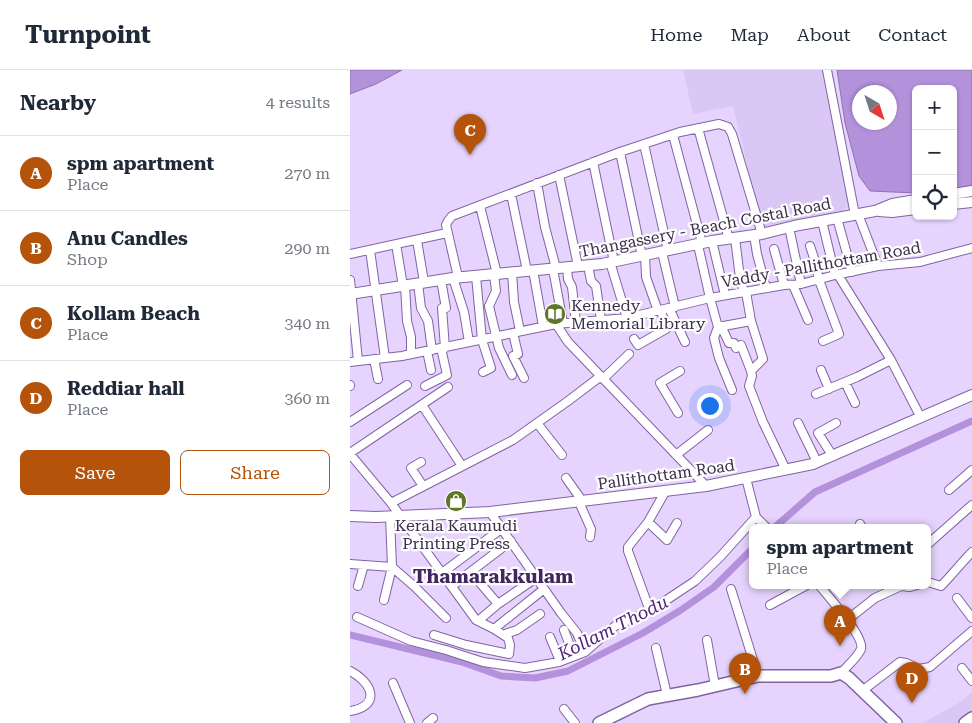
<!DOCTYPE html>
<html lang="en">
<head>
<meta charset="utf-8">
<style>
  :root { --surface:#fff; --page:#f6f6f7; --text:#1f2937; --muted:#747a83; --line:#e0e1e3; --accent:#b45309 }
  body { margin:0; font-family:"Roboto Serif",serif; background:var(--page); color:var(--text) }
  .controls { position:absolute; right:15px; top:15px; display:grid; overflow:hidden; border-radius:8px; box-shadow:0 1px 4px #0004 }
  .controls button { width:45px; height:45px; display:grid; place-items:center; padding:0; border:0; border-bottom:1px solid var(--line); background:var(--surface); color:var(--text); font:25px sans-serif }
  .compass { position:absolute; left:502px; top:15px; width:45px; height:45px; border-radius:50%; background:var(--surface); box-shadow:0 1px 4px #0004; rotate:141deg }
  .you { position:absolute; left:359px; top:335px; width:18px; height:18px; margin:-12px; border:4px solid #fff; border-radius:50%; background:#1a73e8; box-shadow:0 0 0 8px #1a73e833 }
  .badge { display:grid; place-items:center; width:32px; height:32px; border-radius:50%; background:var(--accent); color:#fff; font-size:16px; font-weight:700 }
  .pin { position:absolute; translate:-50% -41px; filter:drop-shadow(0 1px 2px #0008) }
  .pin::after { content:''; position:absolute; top:26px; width:18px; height:15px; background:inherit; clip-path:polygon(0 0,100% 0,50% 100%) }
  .popup { position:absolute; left:399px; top:454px; width:182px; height:65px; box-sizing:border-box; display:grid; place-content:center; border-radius:8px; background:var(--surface); filter:drop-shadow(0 1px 4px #0005); font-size:16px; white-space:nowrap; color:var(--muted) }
  .popup b { font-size:19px; color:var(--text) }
  .popup::after { content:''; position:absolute; left:50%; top:100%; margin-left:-10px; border:10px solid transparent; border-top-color:var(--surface) }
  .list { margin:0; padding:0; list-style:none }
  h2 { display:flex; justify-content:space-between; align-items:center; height:65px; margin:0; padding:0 20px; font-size:21px }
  h2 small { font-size:16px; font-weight:400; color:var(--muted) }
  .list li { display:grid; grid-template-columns:32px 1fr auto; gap:15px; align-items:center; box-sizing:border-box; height:75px; padding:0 20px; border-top:1px solid var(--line) }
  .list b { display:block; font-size:19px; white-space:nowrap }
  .list p { margin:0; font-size:16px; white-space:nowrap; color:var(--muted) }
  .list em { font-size:16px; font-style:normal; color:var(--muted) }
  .actions { display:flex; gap:10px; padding:15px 20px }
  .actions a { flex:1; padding:11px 0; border:1px solid var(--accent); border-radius:8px; text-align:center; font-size:18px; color:var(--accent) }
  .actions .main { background:var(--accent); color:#fff }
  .icon { flex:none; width:28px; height:28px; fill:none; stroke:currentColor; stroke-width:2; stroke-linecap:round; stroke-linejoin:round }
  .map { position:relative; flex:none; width:622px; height:653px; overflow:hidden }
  header { display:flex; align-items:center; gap:30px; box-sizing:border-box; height:70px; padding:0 25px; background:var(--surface); border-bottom:1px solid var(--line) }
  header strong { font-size:24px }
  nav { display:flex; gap:28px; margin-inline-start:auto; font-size:18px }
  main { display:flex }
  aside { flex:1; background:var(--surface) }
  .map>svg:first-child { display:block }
  .built { fill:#dbc7f5 }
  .water { fill:#b391db; stroke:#8f74b0; fill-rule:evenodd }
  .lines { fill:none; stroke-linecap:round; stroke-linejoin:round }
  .canal { stroke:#b391db; stroke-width:7 }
  .minor-casing { stroke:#8163a2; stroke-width:10 }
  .tertiary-casing { stroke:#8163a2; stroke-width:12 }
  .secondary-casing { stroke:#8163a2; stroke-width:14 }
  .minor { stroke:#fff; stroke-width:8 }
  .tertiary { stroke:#fff; stroke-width:10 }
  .secondary { stroke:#fff; stroke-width:11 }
  .labels { text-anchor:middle; stroke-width:4.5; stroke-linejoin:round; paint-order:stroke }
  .street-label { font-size:16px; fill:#3c2f4b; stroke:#fefefe }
  .poi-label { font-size:16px; fill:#3c2f4b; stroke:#fefefe; text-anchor:start }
  .water-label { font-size:18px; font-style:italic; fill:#512278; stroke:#fefefe }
  .quarter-label { font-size:19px; font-weight:bold; fill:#43265f; stroke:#fefefe }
</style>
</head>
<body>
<header>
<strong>Turnpoint</strong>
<nav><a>Home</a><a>Map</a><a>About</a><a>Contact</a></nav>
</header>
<main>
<aside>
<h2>Nearby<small>4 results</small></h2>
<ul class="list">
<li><span class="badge">A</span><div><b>spm apartment</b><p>Place</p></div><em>270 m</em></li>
<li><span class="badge">B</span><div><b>Anu Candles</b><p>Shop</p></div><em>290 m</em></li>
<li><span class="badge">C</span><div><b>Kollam Beach</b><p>Place</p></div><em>340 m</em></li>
<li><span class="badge">D</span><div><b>Reddiar hall</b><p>Place</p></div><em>360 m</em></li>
</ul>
<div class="actions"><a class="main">Save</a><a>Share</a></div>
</aside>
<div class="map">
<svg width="622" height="653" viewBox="0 0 622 653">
  <rect width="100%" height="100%" fill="#e7d4fe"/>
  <path class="built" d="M333,0H483L506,135L495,138L493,141L412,158L383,36L343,44Z
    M622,622V653H572L607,634Z"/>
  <path class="water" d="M0,0H52L26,14L0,24Z
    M487,0H622V117L603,120V19H566V123L520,121L509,106L495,53ZM510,22H540V52H510Z"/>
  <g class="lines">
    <path class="canal" d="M425,457L465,422L622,351
      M0,565L112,592L151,606L185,608L218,601L293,563L331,540L364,517L402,479"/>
    <g class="minor-casing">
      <path id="minor" d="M477,0L505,145
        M348,58L379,169
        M323,65L352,173
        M294,74L318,181
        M270,82L292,186
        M243,92L264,192
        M209,105L228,196
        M187,113L195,157L206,198
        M161,124L177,201
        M130,136L147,204
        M508,144L528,196
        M487,148L502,202
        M472,151L485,205
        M439,157L451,214
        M404,165L407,184L416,218
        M385,168L390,208L394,222
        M67,170L74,212
        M362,171L375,225
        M46,174L53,216
        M348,175L360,228L368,257
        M460,176L465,191L469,210L489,264L473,271
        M424,179L434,215
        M20,180L35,288
        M312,182L325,237
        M0,184L97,163
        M295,185L296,207L308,241
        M260,192L277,248
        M238,195L241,211L246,216L251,250
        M217,197L218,209L222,217L226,252
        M203,199L213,253
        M183,200L193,256
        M162,202L164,232L170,261
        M144,204L146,221L139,236L149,278L162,305
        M488,205L541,290L570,346
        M126,206L132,270L141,298L133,302
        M108,207L96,155L98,151L102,146L270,82L330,62L369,54L378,57L382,64L412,164
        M103,208L114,242L119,272
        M0,210L8,291
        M91,210L96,238H92L95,278
        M68,213L71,238L78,251L82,280
        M55,215L57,251L61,267V284
        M443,215L458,250
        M396,222L401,251L413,289L401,301L402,306L399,316L413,352L436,400
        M319,238L335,272
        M206,254L218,272L356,416
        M371,256L379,273H384L386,278L391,275L401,301
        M163,263L168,284L163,286L174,308
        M284,269L288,275L316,259L311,240
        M77,281L81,300
        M24,289L28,309
        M0,292L52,286L206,254L277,248L360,228L434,215L451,214L485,205L528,196L570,192L622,178
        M471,300L479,319
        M253,309L279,284
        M495,312L505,333
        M0,315V316
        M75,316L97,305L91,278
        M382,320L369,288L364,268L368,257L401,251
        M466,324L507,307L541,290
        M72,335L112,396
        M328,343L310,313L330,301
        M0,352L57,315
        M187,353L212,385
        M448,353L467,392
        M0,383L98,317
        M0,384L41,433L126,550L144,559L194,519
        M326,385L358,360
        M482,385L468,363L486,353
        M71,392L61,398L73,416
        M216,408L233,432
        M396,408L406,447L416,457
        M599,420L622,400
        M229,432L241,459L240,467
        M41,433L163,370L218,331L251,306
        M140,442L211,543L227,563L235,582
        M298,452L317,470L327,453
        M510,454L512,457
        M578,474L622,435
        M0,494L42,497L65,517L96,548
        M92,503L151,459
        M578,512L591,516C602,505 611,493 622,482
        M130,513L148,534
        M469,515C477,525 515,567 511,579C508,587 497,596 491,603
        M8,516L14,495
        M102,516L161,471
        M381,519L408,606
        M607,528L622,548
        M34,530L42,497L40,446
        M420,535L457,515
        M300,541L278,481V477L298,452L315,422
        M7,547L61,571L96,580L133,592L175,598L209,592L235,582L265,556L300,541L345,511L370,487L406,447
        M497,550L525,528L551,516L560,517L567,515
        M128,551L148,534L186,508
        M214,560L224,586
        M155,564L167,560L190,544
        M84,565L116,575L159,584L160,575L158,568L144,559
        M200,567L210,591
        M357,570L365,616
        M306,578L317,625
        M612,598L622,611
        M0,601C22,612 32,636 0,641
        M43,613L60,653
        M512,621L550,592L556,593L569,599L580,597L622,561
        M214,639L225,653
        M77,653L83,648"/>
    </g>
    <g class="tertiary-casing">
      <path id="tertiary" d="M603,124L622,121
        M603,134L622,132
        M529,141L542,142L566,139
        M0,224L103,208L252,194L362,171L412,164L444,156L525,141L542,134L566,130
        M0,446L26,447L140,442L356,416L463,394L622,325"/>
    </g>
    <g class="secondary-casing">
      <path id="secondary" d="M249,653L298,629L348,620L408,606H481L491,603L499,608L546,653
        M615,653L622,648"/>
    </g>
    <use href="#minor" class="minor"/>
    <use href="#tertiary" class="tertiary"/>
    <use href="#secondary" class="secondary"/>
  </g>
  <defs>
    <g id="library-disc" transform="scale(1.125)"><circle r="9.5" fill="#5d7628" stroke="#fefefe"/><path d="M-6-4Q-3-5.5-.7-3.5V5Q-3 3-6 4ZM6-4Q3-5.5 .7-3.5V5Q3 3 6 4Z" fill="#fff"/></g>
    <g id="shop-disc" transform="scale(1.125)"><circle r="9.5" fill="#5d7628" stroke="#fefefe"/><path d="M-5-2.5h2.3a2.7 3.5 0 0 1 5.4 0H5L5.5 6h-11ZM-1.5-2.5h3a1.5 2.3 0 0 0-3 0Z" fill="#fff"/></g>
  </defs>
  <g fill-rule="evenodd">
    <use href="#library-disc" x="205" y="244"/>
    <use href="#shop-disc" x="106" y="431"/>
  </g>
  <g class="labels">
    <g class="street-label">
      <text transform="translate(355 157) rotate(-11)" y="6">Thangassery - Beach Costal Road</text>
      <text transform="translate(471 194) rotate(-10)" y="6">Vaddy - Pallithottam Road</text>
      <text transform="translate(316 404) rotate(-8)" y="6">Pallithottam Road</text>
    </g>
    <g class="poi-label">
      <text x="221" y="241">Kennedy<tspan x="221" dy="18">Memorial Library</tspan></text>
      <text x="106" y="461" text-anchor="middle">Kerala Kaumudi<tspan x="106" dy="18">Printing Press</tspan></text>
    </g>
    <g class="water-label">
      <text transform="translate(263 558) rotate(-27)" y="6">Kollam Thodu</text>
    </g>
    <g class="quarter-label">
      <text x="143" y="513">Thamarakkulam</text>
    </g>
  </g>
</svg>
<div class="controls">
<button>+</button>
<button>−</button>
<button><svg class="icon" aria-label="locate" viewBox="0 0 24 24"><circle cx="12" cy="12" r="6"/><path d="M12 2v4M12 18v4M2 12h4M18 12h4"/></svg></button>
</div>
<svg class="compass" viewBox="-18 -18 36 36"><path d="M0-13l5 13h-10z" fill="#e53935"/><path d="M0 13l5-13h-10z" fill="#747a83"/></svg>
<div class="you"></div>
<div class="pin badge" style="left:490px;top:576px">A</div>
<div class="popup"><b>spm apartment</b>Place</div>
<div class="pin badge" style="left:395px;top:624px">B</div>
<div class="pin badge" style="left:120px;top:85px">C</div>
<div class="pin badge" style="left:562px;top:633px">D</div>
</div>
</main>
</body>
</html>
